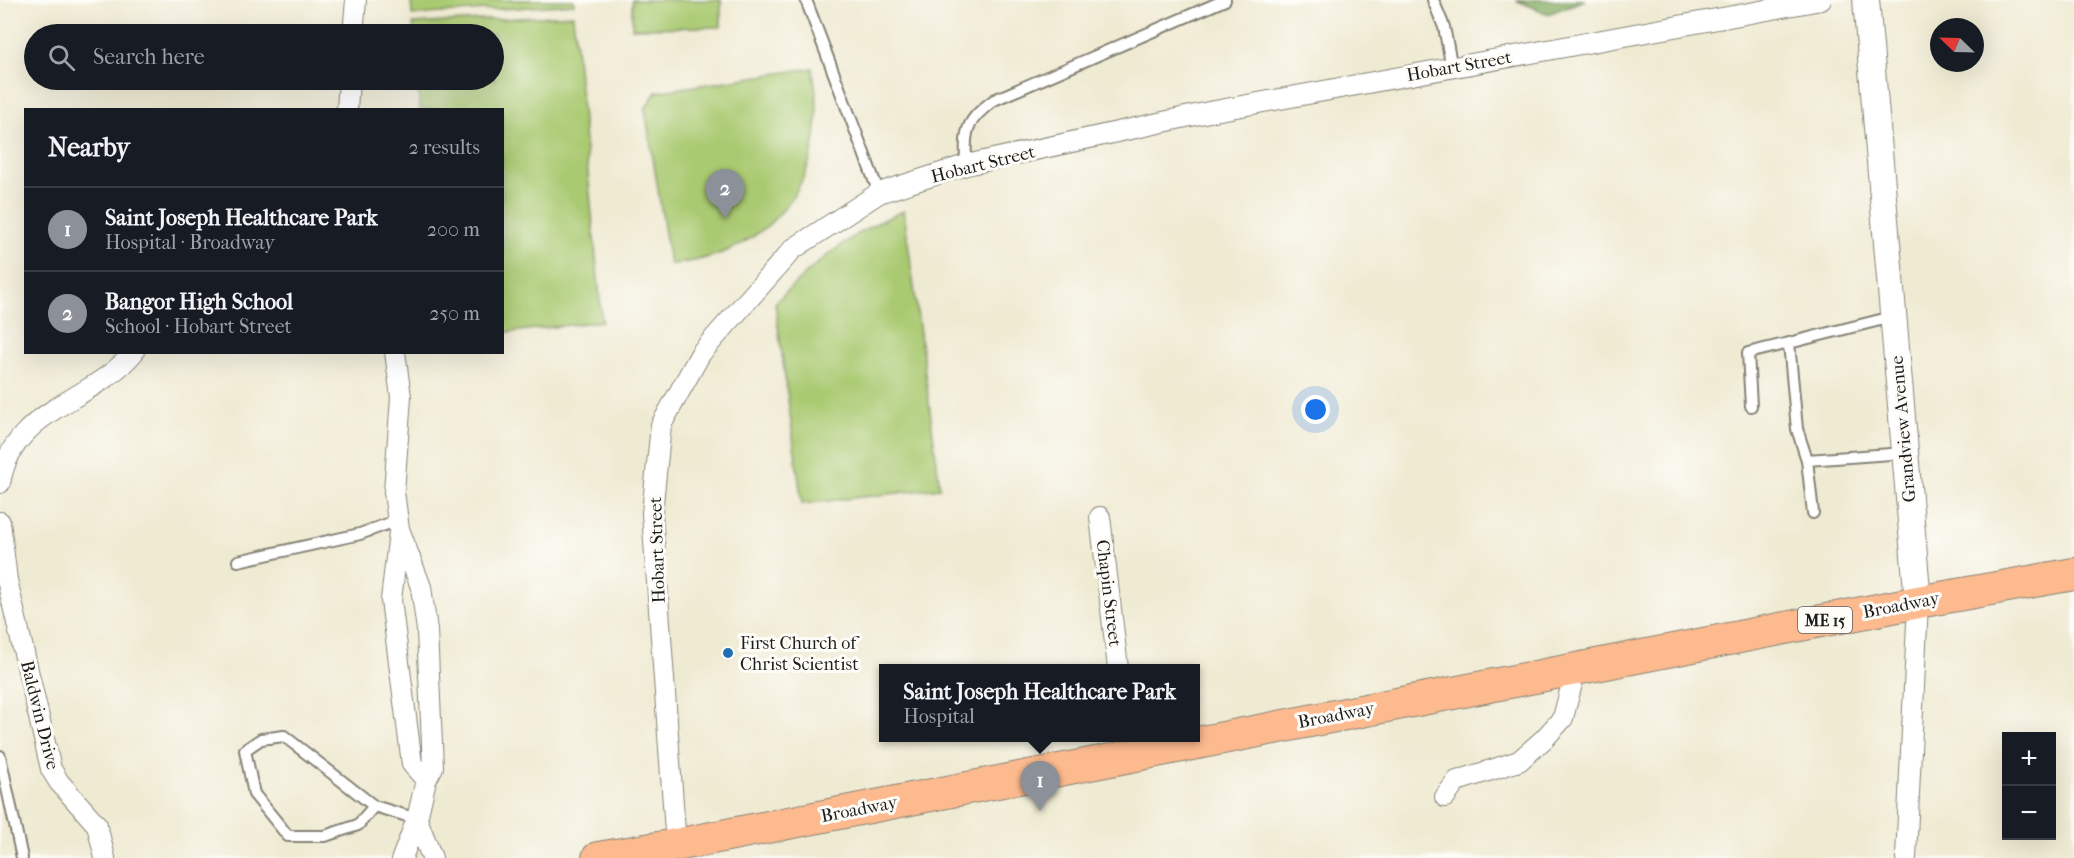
<!DOCTYPE html>
<html lang="en">
<head>
<meta charset="utf-8">
<style>
  :root { --surface:#171b24; --page:#20242c; --text:#f1f3f6; --muted:#9ea1a6; --line:#363941; --accent:#8c9099 }
  body { margin:0; font-family:"IM FELL French Canon",serif; background:var(--page); color:var(--text) }
  .controls { position:absolute; right:18px; bottom:18px; display:grid; overflow:hidden; border-radius:0px; box-shadow:0 6px 24px #0002 }
  .controls button { width:54px; height:54px; display:grid; place-items:center; padding:0; border:0; border-bottom:2px solid var(--line); background:var(--surface); color:var(--text); font:30px sans-serif }
  .compass { position:absolute; left:1930px; top:18px; width:54px; height:54px; border-radius:50%; background:var(--surface); box-shadow:0 6px 24px #0002; rotate:293deg }
  .you { position:absolute; left:1316px; top:410px; width:21px; height:21px; margin:-15px; border:4px solid #fff; border-radius:50%; background:#1a73e8; box-shadow:0 0 0 9px #1a73e833 }
  .badge { display:grid; place-items:center; width:39px; height:39px; border-radius:50%; background:var(--accent); color:#fff; font-size:20px; font-weight:700 }
  .pin { position:absolute; translate:-50% -50px; filter:drop-shadow(0 2px 3px #0008) }
  .pin::after { content:''; position:absolute; top:32px; width:21px; height:18px; background:inherit; clip-path:polygon(0 0,100% 0,50% 100%) }
  .popup { position:absolute; left:879px; top:664px; width:321px; height:78px; box-sizing:border-box; display:grid; place-content:center; border-radius:0px; background:var(--surface); filter:drop-shadow(0 2px 4px #0005); font-size:20px; white-space:nowrap; color:var(--muted) }
  .popup b { font-size:22px; color:var(--text) }
  .popup::after { content:''; position:absolute; left:50%; top:100%; margin-left:-12px; border:12px solid transparent; border-top-color:var(--surface) }
  .list { margin:0; padding:0; list-style:none }
  h2 { display:flex; justify-content:space-between; align-items:center; height:78px; margin:0; padding:0 24px; font-size:26px }
  h2 small { font-size:20px; font-weight:400; color:var(--muted) }
  .list li { display:grid; grid-template-columns:39px 1fr auto; gap:18px; align-items:center; box-sizing:border-box; height:84px; padding:0 24px; border-top:2px solid var(--line) }
  .list b { display:block; font-size:22px; white-space:nowrap }
  .list p { margin:0; font-size:20px; white-space:nowrap; color:var(--muted) }
  .list em { font-size:20px; font-style:normal; color:var(--muted) }
  .icon { flex:none; width:33px; height:33px; fill:none; stroke:currentColor; stroke-width:2; stroke-linecap:round; stroke-linejoin:round }
  .map { position:relative; flex:none; width:2074px; height:858px; overflow:hidden }
  .search { position:absolute; background:var(--surface); box-shadow:0 6px 24px #0002; left:24px; top:24px; width:480px; height:66px; display:flex; align-items:center; gap:15px; box-sizing:border-box; padding:0 21px; border-radius:33px; color:var(--muted); font-size:22px }
  .panel { position:absolute; background:var(--surface); box-shadow:0 6px 24px #0002; left:24px; top:108px; width:480px; height:246px; border-radius:0px }
  .map>svg:first-child { display:block }
  .green { fill:#aaca72; stroke:#637347; stroke-width:1.5 }
  .forest { fill:#87ae64; stroke:#526540; stroke-width:1.5 }
  .lines { fill:none; stroke-linecap:round; stroke-linejoin:round }
  .service-casing { stroke:#868377; stroke-width:14 }
  .minor-casing { stroke:#868377; stroke-width:22 }
  .tertiary-casing { stroke:#868377; stroke-width:28 }
  .primary-casing { stroke:#868377; stroke-width:34 }
  .service { stroke:#fff; stroke-width:10 }
  .minor { stroke:#fff; stroke-width:20 }
  .tertiary { stroke:#fff; stroke-width:26 }
  .primary { stroke:#fcba8e; stroke-width:32 }
  .poi-dot { fill:#1f6fb2; stroke:#fdfcf7; stroke-width:2 }
  .labels { text-anchor:middle; stroke-width:6; stroke-linejoin:round; paint-order:stroke }
  .shield { fill:#fdfcf7; stroke:#605f5e; stroke-width:1.5 }
  .shield-label { font-size:16px; font-weight:bold; fill:#1c1c1c }
  .street-label { font-size:18px; fill:#1c1c1c; stroke:#fdfcf7 }
  .poi-label { font-size:18px; fill:#1c1c1c; stroke:#fdfcf7; text-anchor:start }
</style>
</head>
<body>
<div class="map">
<svg width="2074" height="858" viewBox="0 0 2074 858">
  <rect width="100%" height="100%" fill="#fdfcf7"/>
  <filter id="ink" filterUnits="userSpaceOnUse"><feTurbulence type="fractalNoise" baseFrequency=".0167" numOctaves="2"/><feDisplacementMap in="SourceGraphic" scale="12" xChannelSelector="R" yChannelSelector="G"/><feConvolveMatrix kernelMatrix="1 2 1 2 8 2 1 2 1" color-interpolation-filters="sRGB"/></filter>
  <filter id="wash" filterUnits="userSpaceOnUse"><feTurbulence type="fractalNoise" baseFrequency=".008" numOctaves="4" result="noise"/><feDisplacementMap in="SourceGraphic" scale="24" xChannelSelector="R" yChannelSelector="G"/><feGaussianBlur stdDeviation="1.35" result="paint"/><feColorMatrix in="noise" values="0 0 0 0 0 0 0 0 0 0 0 0 0 0 0 0 0 1.4 0 .05"/><feComposite in="paint" operator="in"/></filter>
  <g filter="url(#wash)">
    <rect width="100%" height="100%" fill="#efead2"/>
    <path class="green" d="M411,0H574V4L412,15Z
      M632,0H721V27L632,28Z
      M573,15L602,321L503,333L502,110L420,109L417,80H494V34H414L413,24Z
      M812,68C835,171 776,256 670,264L645,109L656,92Z
      M904,211L940,488L802,504L775,303C813,265 853,230 904,211Z"/>
    <path class="forest" d="M1516,0H1585L1548,14Z"/>
  </g>
  <g filter="url(#ink)">
    <g class="lines">
      <g class="service-casing">
        <path id="service" d="M806,0L879,193
          M1433,0L1444,27L1452,68
          M966,165C965,129 965,122 994,100L1225,0
          M1751,406L1748,353L1789,343
          M1807,460L1797,429L1789,343L1892,317
          M1813,513L1807,460L1905,453
          M238,561L360,534L398,520
          M0,756L22,858
          M374,806L358,825L325,836H288L254,794L245,750L261,739L284,736L374,806L417,819"/>
      </g>
      <g class="minor-casing">
        <path id="minor" d="M353,34L356,0
          M347,110L349,80
          M395,352L401,397L394,492L399,529L421,587L427,630L433,767L426,780L417,819L402,858
          M0,483C13,408 91,403 134,352
          M1100,517L1118,668
          M0,522L7,580L51,769L59,782L97,825L105,858
          M399,532L391,600L412,764L426,780
          M1445,797L1457,781L1519,761L1544,739L1563,718L1576,668
          M417,819L432,858
          M676,845L652,513L661,425L701,353L793,249L879,193L966,165L1209,112L1821,0
          M1906,858L1918,602"/>
      </g>
      <g class="tertiary-casing">
        <path id="tertiary" d="M1866,0L1918,602"/>
      </g>
      <g class="primary-casing">
        <path id="primary" d="M598,858L676,845L1918,602L2074,574"/>
      </g>
      <use href="#service" class="service"/>
      <use href="#minor" class="minor"/>
      <use href="#tertiary" class="tertiary"/>
      <use href="#primary" class="primary"/>
    </g>
  </g>
  <circle class="poi-dot" cx="728" cy="653" r="6"/>
  <g class="labels">
    <rect class="shield" x="1798" y="607" width="54" height="26" rx="4.5"/>
    <g class="shield-label">
      <text x="1825" y="626">ME 15</text>
    </g>
    <g class="street-label">
      <text transform="translate(1459 66) rotate(-10)" y="6">Hobart Street</text>
      <text transform="translate(983 164) rotate(-14)" y="6">Hobart Street</text>
      <text transform="translate(1903 429) rotate(-95)" y="6">Grandview Avenue</text>
      <text transform="translate(657 550) rotate(-92)" y="6">Hobart Street</text>
      <text transform="translate(1109 593) rotate(83)" y="6">Chapin Street</text>
      <text transform="translate(1901 605) rotate(-11)" y="6">Broadway</text>
      <text transform="translate(40 715) rotate(76)" y="6">Baldwin Drive</text>
      <text transform="translate(1336 715) rotate(-11)" y="6">Broadway</text>
      <text transform="translate(859 809) rotate(-11)" y="6">Broadway</text>
    </g>
    <g class="poi-label">
      <text x="740" y="649">First Church of<tspan x="740" dy="21">Christ Scientist</tspan></text>
    </g>
  </g>
</svg>
<div class="controls">
<button>+</button>
<button>−</button>
</div>
<svg class="compass" viewBox="-18 -18 36 36"><path d="M0-13l5 13h-10z" fill="#e53935"/><path d="M0 13l5-13h-10z" fill="#9ea1a6"/></svg>
<div class="you"></div>
<div class="pin badge" style="left:1040px;top:811px">1</div>
<div class="popup"><b>Saint Joseph Healthcare Park</b>Hospital</div>
<div class="pin badge" style="left:725px;top:219px">2</div>
<div class="search"><svg class="icon" aria-label="search" viewBox="0 0 24 24"><circle cx="10" cy="10" r="6"/><path d="M15 15l6 6"/></svg>Search here</div>
<section class="panel">
<h2>Nearby<small>2 results</small></h2>
<ul class="list">
<li><span class="badge">1</span><div><b>Saint Joseph Healthcare Park</b><p>Hospital · Broadway</p></div><em>200 m</em></li>
<li><span class="badge">2</span><div><b>Bangor High School</b><p>School · Hobart Street</p></div><em>250 m</em></li>
</ul>
</section>
</div>
</body>
</html>
